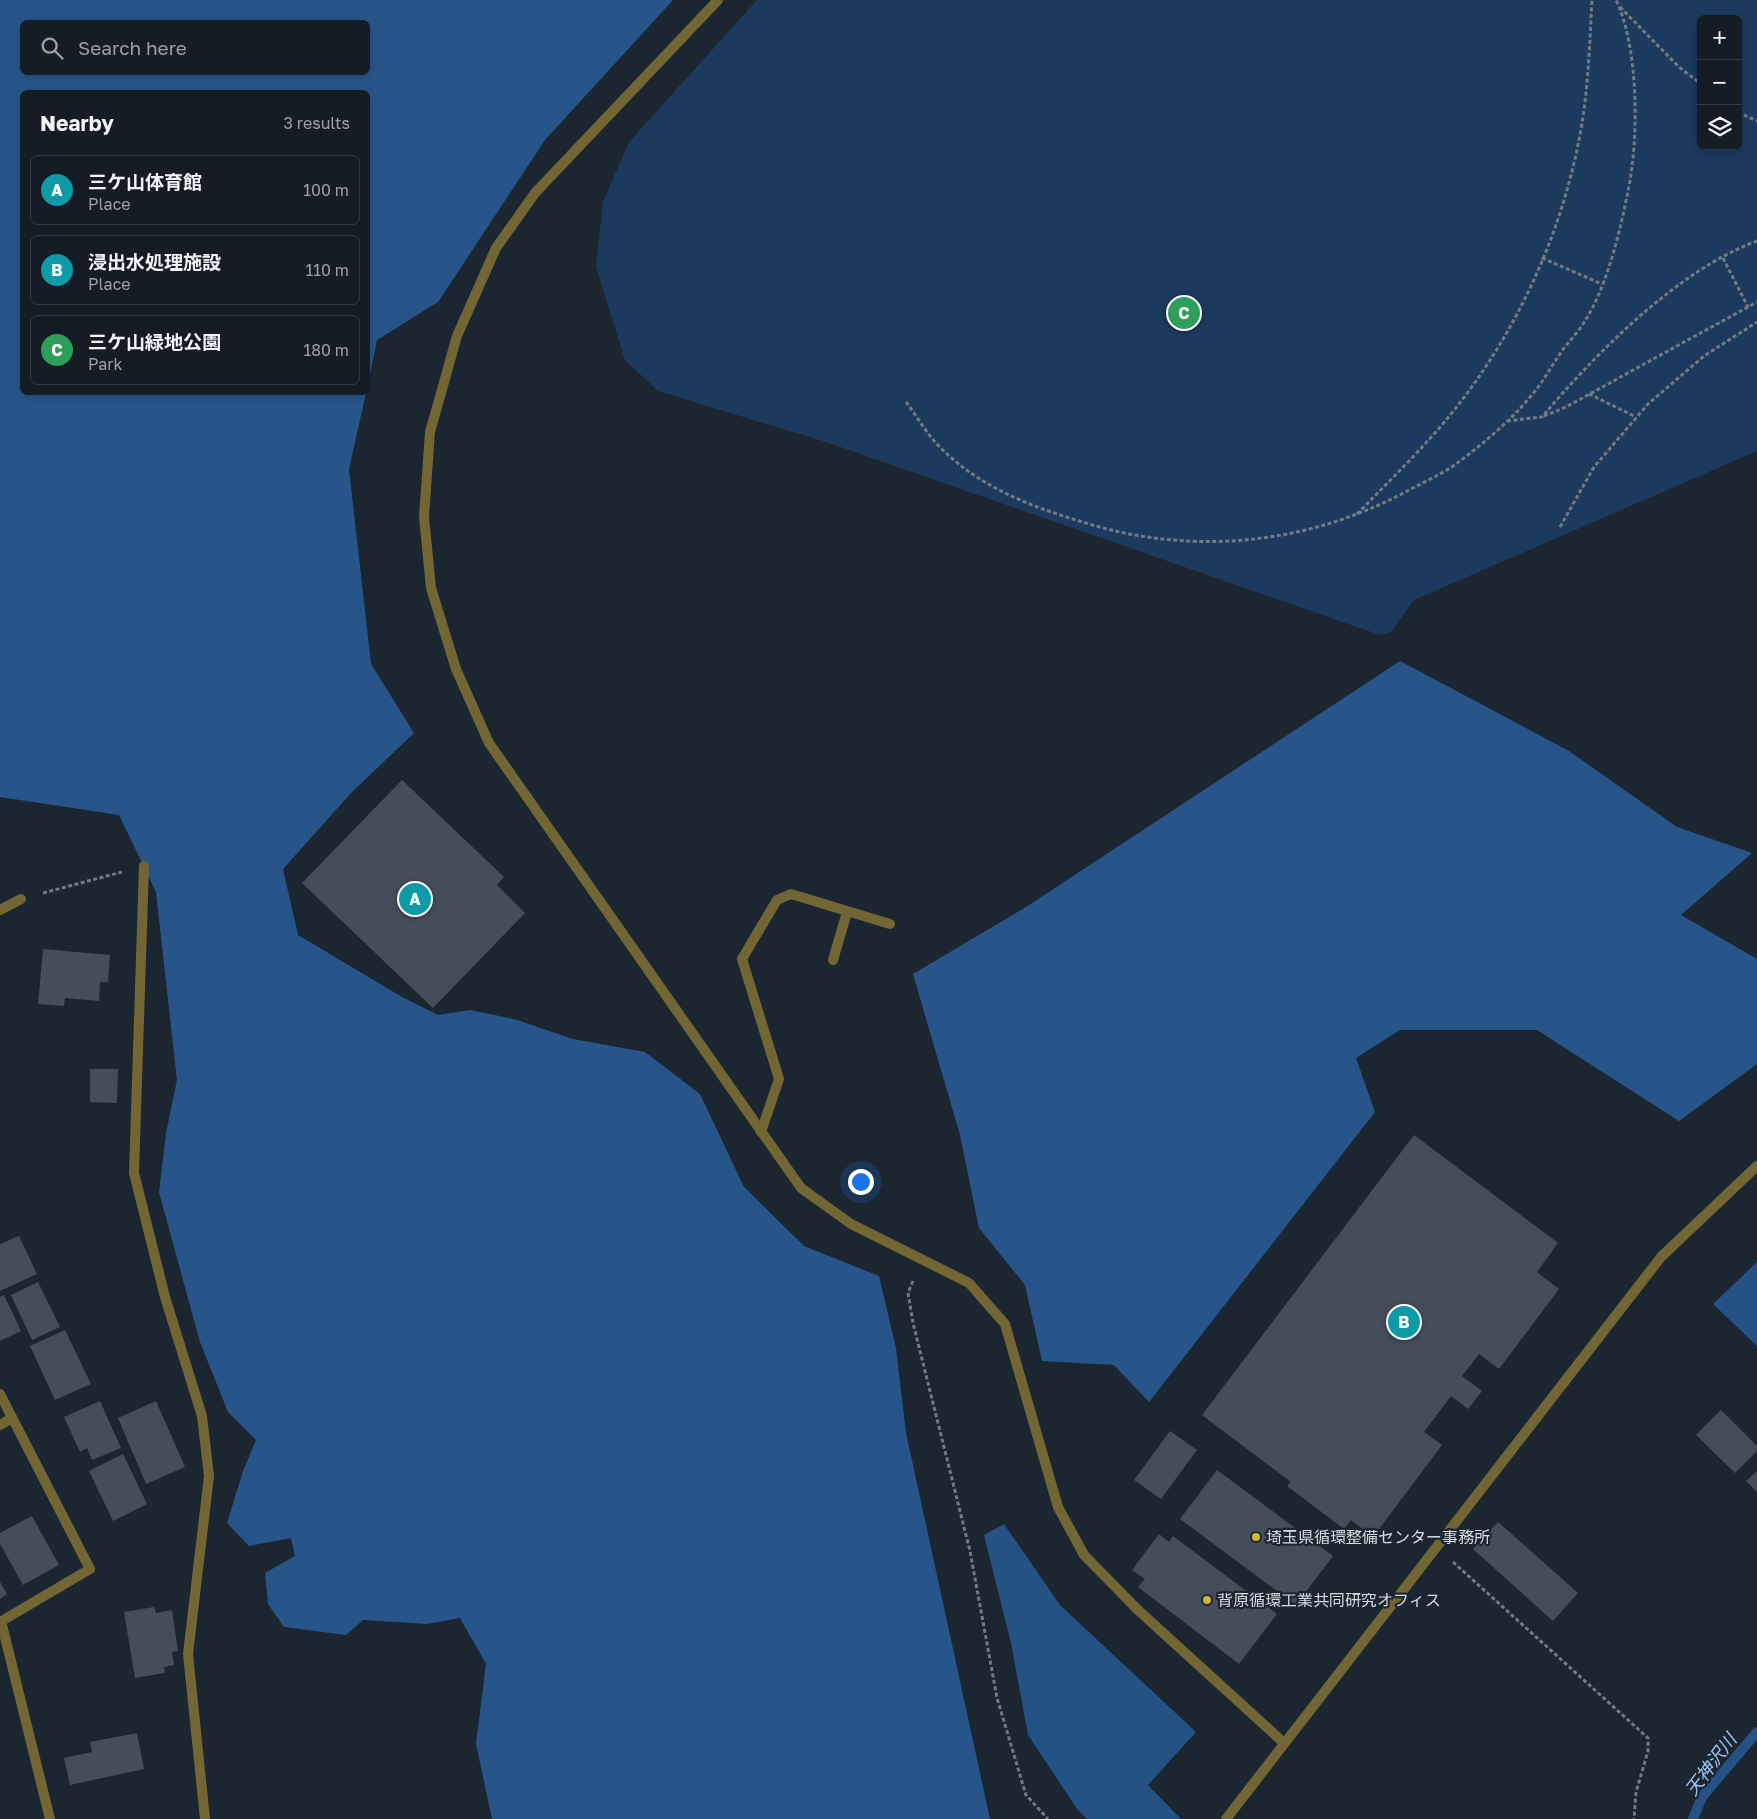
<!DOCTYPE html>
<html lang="en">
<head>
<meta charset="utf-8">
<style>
  :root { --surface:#151c25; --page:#222932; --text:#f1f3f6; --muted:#9da1a7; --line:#343a42; --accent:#2563eb }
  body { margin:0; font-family:"Golos Text","Noto Sans JP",sans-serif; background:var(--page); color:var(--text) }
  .controls { position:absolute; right:15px; top:15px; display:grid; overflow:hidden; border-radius:8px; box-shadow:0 2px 8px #0003 }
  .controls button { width:45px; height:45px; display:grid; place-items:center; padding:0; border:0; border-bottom:1px solid var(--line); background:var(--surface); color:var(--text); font:25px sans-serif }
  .you { position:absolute; left:860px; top:1181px; width:18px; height:18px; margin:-12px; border:4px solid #fff; border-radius:50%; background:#1a73e8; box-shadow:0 0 0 8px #1a73e833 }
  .badge { display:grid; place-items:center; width:32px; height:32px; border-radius:50%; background:var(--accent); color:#fff; font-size:16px; font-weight:700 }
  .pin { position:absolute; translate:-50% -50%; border:2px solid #fff; box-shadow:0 1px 5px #0006 }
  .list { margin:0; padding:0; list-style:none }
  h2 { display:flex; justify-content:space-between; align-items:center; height:65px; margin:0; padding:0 20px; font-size:21px }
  h2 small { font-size:16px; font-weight:400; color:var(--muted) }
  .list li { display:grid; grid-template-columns:32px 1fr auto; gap:15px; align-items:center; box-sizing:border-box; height:70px; margin:0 10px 10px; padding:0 10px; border:1px solid var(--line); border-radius:8px }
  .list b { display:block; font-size:19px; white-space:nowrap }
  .list p { margin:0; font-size:16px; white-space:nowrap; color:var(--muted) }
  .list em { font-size:16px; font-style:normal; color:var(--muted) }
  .icon { flex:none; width:28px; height:28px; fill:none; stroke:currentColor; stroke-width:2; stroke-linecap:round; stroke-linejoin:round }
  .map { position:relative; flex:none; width:1757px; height:1819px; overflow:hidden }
  .search { position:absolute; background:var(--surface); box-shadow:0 2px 8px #0003; left:20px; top:20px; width:350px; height:55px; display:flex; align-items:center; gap:12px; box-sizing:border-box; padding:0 18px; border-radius:8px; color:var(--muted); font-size:19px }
  .panel { position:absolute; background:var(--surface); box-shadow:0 2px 8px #0003; left:20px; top:90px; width:350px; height:305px; border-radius:8px }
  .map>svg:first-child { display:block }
  .green { fill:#1b3a5e; fill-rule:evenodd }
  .forest { fill:#285589; fill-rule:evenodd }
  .water { fill:#255285 }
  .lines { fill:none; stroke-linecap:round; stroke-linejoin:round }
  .stream { stroke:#255285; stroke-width:10 }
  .building { fill:#444e5b }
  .path { stroke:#727a83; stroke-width:3; stroke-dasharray:4 2.5; stroke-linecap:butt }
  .service { stroke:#726734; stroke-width:10 }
  .minor { stroke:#726734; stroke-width:10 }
  .tertiary { stroke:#726734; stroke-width:10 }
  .poi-dot { fill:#d1b736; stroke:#1c2631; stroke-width:2 }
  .labels { text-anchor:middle; stroke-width:4.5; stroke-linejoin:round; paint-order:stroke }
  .poi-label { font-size:16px; fill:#d5dce3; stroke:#1c2631; text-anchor:start }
  .water-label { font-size:18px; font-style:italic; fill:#9ec4f2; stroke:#1c2631 }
</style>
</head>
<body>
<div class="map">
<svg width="1757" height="1819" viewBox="0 0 1757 1819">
  <rect width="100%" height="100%" fill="#1c2631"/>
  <path class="green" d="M757,0H1757V451L1414,600L1391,632L1380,635L826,442L658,391L625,360L596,267L603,202L629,142ZM1701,19H1738V146H1701Z"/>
  <path class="forest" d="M0,0H673L545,140L438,302L377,340L368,384V92H22V392L366,393L349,469L371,664L414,733L351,793L283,869L298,935L402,997L438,1015L470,1010L514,1019L573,1039L645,1052L700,1094L744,1187L804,1246L879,1276L896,1348L906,1433L990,1819H492L476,1744L486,1664L460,1618L427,1624L363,1620L346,1635L284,1627L268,1604L265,1573L295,1556L291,1538L249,1546L227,1523L243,1471L256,1440L228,1412L200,1342L159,1192L166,1133L177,1080L156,892L119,815L0,797ZM22,22H368V72H22Z
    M1400,661L1569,751L1677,827L1752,853L1681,915L1757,959V1064L1679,1121L1537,1030H1400L1356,1058L1375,1112L1149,1402L1114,1365L1042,1361L1025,1285L979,1228L960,1135L913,974L1026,907Z"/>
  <path class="water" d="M1757,1262V1346L1713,1304Z
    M1004,1524L1060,1605L1196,1732L1148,1785L1181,1819H1087L1077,1809L1028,1735L1011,1643L984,1535Z"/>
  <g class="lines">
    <path class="stream" d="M1693,1819L1702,1797L1757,1732"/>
  </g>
  <path class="building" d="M402,780L504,877L497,885L525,913L433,1008L302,883Z
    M43,949L110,955L108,982H100L99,1001L65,998L64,1006L38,1004Z
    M90,1069H118L117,1103L90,1102Z
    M1414,1135L1558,1243L1537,1272L1559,1289L1499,1369L1479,1354L1462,1376L1482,1391L1468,1409L1451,1396L1424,1432L1442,1445L1373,1537L1351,1520L1344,1529L1287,1486L1291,1482L1202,1415Z
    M19,1236L37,1274L0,1291V1244Z
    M38,1282L60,1327L32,1340L11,1295Z
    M4,1295L21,1331L0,1341V1297Z
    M65,1330L91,1384L55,1400L30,1346Z
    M100,1401L121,1448L92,1460L87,1448L80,1452L64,1417Z
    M156,1401L185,1467L146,1484L118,1418Z
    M1721,1410L1757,1446V1451L1735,1473L1696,1435Z
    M1170,1431L1197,1450L1161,1499L1134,1480Z
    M123,1454L147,1504L113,1521L89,1471Z
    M1217,1470L1333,1556L1296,1605L1180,1519Z
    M1757,1471V1492L1746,1481Z
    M32,1516L59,1565L23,1585L0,1544V1533Z
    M1498,1522L1578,1593L1553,1621L1473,1549Z
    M1159,1534L1169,1542L1173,1536L1277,1614L1239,1664L1138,1587L1145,1579L1132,1570Z
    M0,1582L7,1594L0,1599Z
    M154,1607L156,1613L172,1610L178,1651L172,1652L174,1665L164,1667L165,1673L135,1678L124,1612Z
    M137,1733L144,1769L70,1785L64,1758L92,1752L90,1742Z"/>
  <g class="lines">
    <path class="path" d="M1620,7L1679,67L1701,84
      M1738,112L1757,121
      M1542,258L1602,284
      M1723,258L1748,307
      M1589,394L1636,417
      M906,402C916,415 925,431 936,443C979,489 1037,509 1096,526C1203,556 1314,542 1411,489C1426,481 1442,474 1456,464C1484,443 1514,418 1535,391C1546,377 1554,362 1564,348C1571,339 1579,331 1585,321C1607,286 1620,232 1628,191C1639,140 1639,48 1616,0
      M1544,416L1566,407L1757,302
      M1507,421L1542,417C1596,353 1678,270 1757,241
      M1357,514C1393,477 1431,441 1462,400C1527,315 1572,208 1585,102C1589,68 1590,34 1592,0
      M1560,527L1594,467L1648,404L1704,356L1757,322
      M43,893L122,872
      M913,1281L908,1293L913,1323L970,1551L997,1698L1026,1795L1048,1819
      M1453,1562L1648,1738V1751L1636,1792L1634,1819"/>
    <path class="service" d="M144,866L134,1173L165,1297L202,1416L209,1476L188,1654L205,1819
      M833,960L847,912
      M761,1132L779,1079L742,959L777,900L791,894L890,924"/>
    <path class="minor" d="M0,910L21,899
      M0,1394L90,1569L0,1622
      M0,1425L12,1418
      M1,1621L50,1819"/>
    <path class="tertiary" d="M718,0L535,193L496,248L457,336L430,432L424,517L431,588L456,669L489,743L801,1188L851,1224L969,1283L1005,1324L1058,1507L1084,1555L1138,1610L1284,1743
      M1226,1819L1661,1257L1757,1166"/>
  </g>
  <g class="poi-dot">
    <circle cx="1256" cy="1537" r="5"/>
    <circle cx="1207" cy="1600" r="5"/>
  </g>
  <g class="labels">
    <g class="poi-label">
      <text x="1266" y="1543">埼玉県循環整備センター事務所</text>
      <text x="1217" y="1606">背原循環工業共同研究オフィス</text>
    </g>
    <g class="water-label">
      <text transform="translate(1711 1765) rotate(-53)" y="6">天神沢川</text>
    </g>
  </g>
</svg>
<div class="controls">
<button>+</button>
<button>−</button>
<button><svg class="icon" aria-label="layers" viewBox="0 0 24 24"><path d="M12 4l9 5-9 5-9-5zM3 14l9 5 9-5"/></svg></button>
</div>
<div class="you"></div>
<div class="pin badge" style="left:415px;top:899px;background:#0f9aa8">A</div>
<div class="pin badge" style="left:1404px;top:1322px;background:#0f9aa8">B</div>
<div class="pin badge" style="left:1184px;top:313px;background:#2e9e5b">C</div>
<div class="search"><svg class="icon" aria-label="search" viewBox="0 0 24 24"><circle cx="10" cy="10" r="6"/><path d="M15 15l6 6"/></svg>Search here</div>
<section class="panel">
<h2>Nearby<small>3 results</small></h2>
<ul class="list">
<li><span class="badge" style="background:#0f9aa8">A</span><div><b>三ケ山体育館</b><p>Place</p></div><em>100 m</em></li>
<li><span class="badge" style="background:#0f9aa8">B</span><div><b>浸出水処理施設</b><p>Place</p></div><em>110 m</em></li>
<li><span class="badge" style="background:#2e9e5b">C</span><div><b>三ケ山緑地公園</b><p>Park</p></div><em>180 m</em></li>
</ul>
</section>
</div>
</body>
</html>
